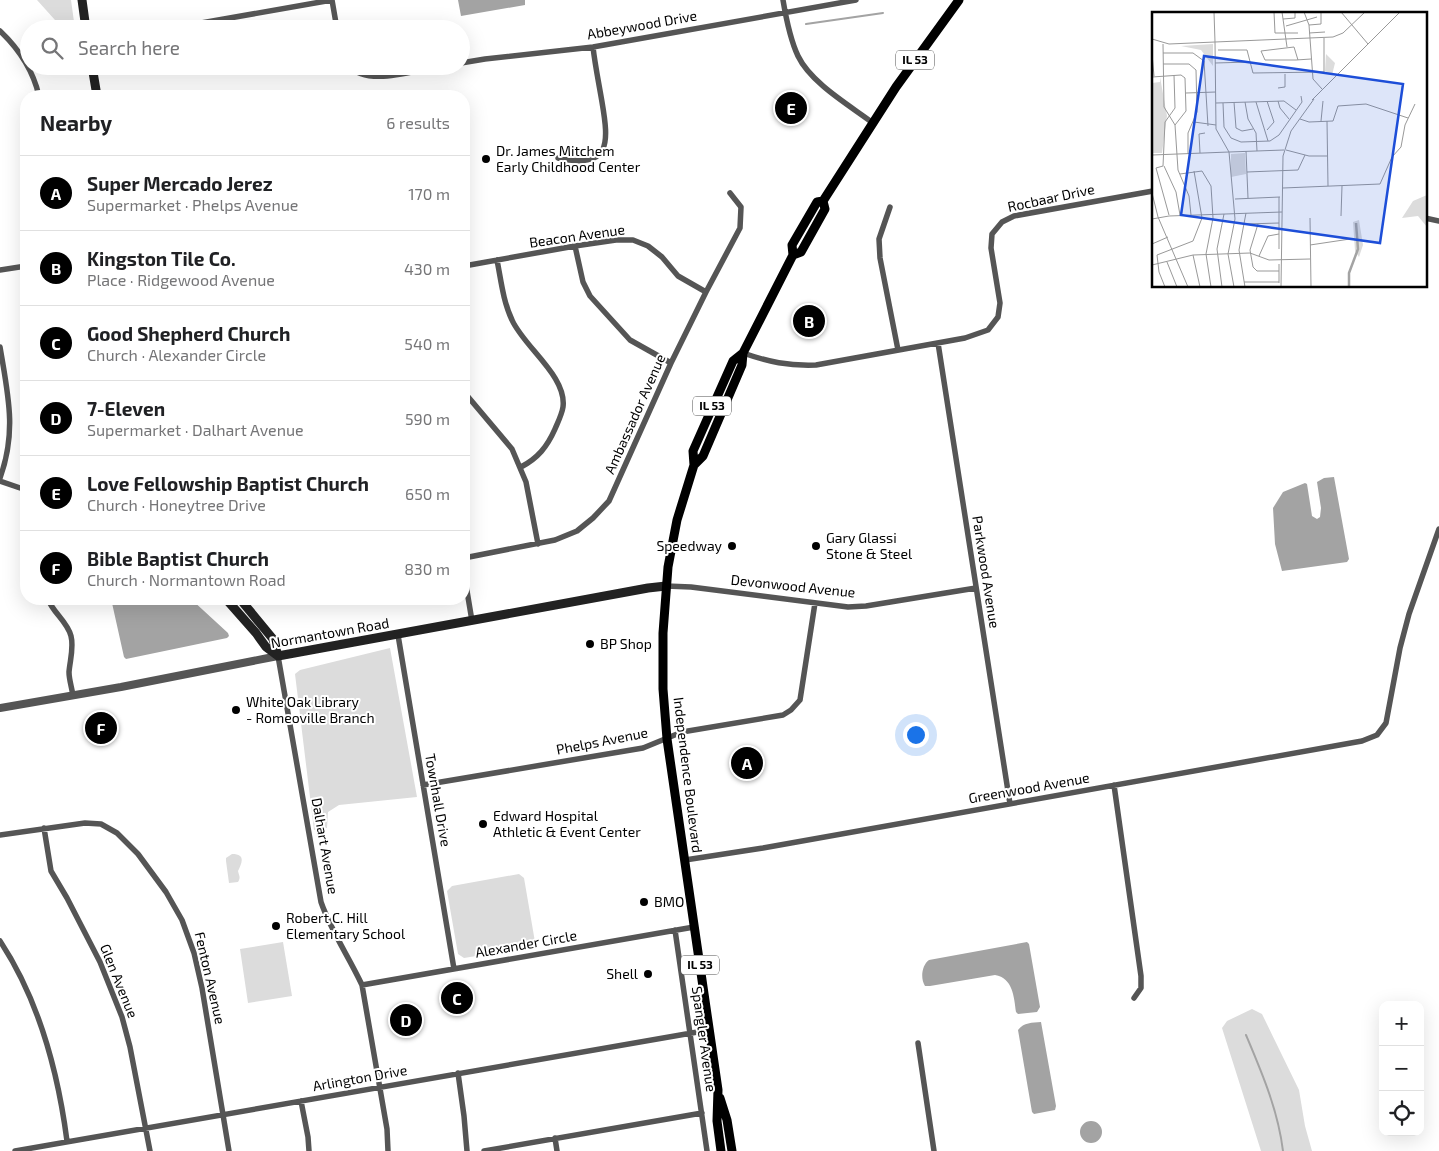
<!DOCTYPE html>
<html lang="en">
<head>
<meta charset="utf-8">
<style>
  :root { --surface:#fff; --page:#f6f6f6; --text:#202124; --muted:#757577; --line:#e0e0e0; --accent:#000 }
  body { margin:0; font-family:"Exo 2",sans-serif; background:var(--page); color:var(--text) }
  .controls { position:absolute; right:15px; bottom:15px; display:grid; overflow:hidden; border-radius:10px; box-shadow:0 5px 20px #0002 }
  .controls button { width:45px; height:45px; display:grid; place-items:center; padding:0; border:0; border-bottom:1px solid var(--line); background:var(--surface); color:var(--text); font:25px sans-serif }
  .you { position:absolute; left:915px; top:734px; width:18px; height:18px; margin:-12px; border:4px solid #fff; border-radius:50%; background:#1a73e8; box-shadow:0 0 0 8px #1a73e833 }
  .badge { display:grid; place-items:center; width:32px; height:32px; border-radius:50%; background:var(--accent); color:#fff; font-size:16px; font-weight:700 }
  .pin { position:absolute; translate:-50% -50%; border:2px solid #fff; box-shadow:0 1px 5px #0006 }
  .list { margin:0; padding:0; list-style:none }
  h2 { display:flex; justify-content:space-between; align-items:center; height:65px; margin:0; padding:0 20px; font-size:21px }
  h2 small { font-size:16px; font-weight:400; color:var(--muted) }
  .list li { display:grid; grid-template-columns:32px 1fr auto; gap:15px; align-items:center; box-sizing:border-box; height:75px; padding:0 20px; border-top:1px solid var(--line) }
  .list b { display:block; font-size:19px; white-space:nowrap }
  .list p { margin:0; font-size:16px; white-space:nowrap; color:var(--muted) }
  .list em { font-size:16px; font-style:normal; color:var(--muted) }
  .icon { flex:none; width:28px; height:28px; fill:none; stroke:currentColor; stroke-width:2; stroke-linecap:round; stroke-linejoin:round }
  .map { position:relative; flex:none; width:1439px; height:1151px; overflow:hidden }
  .search { position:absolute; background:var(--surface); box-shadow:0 5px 20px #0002; left:20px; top:20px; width:450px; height:55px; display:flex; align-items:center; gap:12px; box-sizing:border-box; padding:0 18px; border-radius:28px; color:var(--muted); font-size:19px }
  .panel { position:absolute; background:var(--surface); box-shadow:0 5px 20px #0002; left:20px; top:90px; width:450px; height:515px; border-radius:20px }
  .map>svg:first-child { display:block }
  .green { fill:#dcdcdc }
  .water { fill:#a3a3a3 }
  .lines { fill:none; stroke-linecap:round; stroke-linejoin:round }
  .stream { stroke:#a3a3a3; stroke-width:2 }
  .minor { stroke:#555; stroke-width:5.5 }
  .tertiary { stroke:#555; stroke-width:8 }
  .secondary { stroke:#222; stroke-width:9 }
  .primary { stroke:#000; stroke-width:9 }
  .poi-dot { fill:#000; stroke:#fff; stroke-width:2 }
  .labels { text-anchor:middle; stroke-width:4; stroke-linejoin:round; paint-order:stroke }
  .shield { fill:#fff; stroke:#4c4c4c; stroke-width:1 }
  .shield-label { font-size:12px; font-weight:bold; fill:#000 }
  .street-label { font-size:14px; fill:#000; stroke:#fff }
  .poi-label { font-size:14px; fill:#000; stroke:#fff; text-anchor:start }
  .inset-river { fill:none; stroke:#a3a3a3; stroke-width:2.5 }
  .inset-road { fill:none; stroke:#999; stroke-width:1 }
  .view { fill:#1d4ed8; fill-opacity:0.15; stroke:#1d4ed8; stroke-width:2.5 }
  .inset-edge { fill:none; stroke:#000; stroke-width:2.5 }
</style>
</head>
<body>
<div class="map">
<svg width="1439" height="1151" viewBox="0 0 1439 1151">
  <rect width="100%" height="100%" fill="#fff"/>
  <path class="green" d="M37,0H71L75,29H60L55,20Z
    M390,648L417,797L339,805L328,812L327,828L314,830L295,674L300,670Z
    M232,854C247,854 241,864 238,871C239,876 241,877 238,882L229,883L226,861V858Z
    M519,874L524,878L535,942L532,947L464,958L458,954L447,891L452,886Z
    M283,942L292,996L248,1003L240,949Z
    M1252,1009L1262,1014L1299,1090L1305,1126L1312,1151H1261L1222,1028L1227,1021Z"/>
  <path class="water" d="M458,0H525V5L461,16Z
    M1334,477L1349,559L1347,562L1282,571L1275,544L1273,508L1283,492L1305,483L1307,484L1312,516L1317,519L1320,517L1321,508L1317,482L1324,478Z
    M120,599H191L228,633L229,636L227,638L126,659L124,657L112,603L113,600Z
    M1027,942L1029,944L1040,1007L1037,1012L1018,1014L1016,1012C1014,997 1013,978 995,975L930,986H925C920,978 922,965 929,960Z
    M1041,1022L1056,1106L1055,1110L1034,1114L1032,1112L1018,1030C1024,1022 1032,1023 1041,1022Z
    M1080 1132a11 11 0 1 1 22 0a11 11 0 1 1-22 0Z"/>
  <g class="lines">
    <path class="stream" d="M806,24L883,13
      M1246,1035C1262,1073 1278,1110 1283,1151"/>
    <path class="minor" d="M783,0C786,18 790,39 798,56C811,83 849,105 873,123
      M167,29L332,0L337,29
      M0,31C19,49 33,70 39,96
      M461,63L485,59L593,47L856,0
      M350,66C366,87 418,70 441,66
      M558,158C611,170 609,143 602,102C599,84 595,65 593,47
      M890,207L879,239L880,258L898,350
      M1425,218L1439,221
      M575,246L583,282L590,296L630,340L671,363
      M497,260C501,280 503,301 512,320C524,347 567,376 563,407C562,414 558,422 555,429C547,447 538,458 521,467
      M464,266L575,246L616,240H633L648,246L662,257L678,276L706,292
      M0,270L26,266
      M938,343L1010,804
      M0,347C8,395 17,431 0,478
      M743,353C769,362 788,366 816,365L965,338L988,330L998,317L1000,303L991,248L992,234L1002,222L1014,216L1153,191
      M464,392L512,449L526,482L538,544
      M0,481L26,490
      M464,558L555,540L577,531L593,518L609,501L671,363L706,292L740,228L741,207L730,193
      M464,573L472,621
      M666,586L691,587L848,607L866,606L976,588
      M48,599C53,613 67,621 71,636C74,648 70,660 69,672C69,680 72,688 73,696
      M398,635L454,969
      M278,656L321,902C331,931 349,957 362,985L387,1129L388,1151
      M423,785L643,748L682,732L783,715L791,710L800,700L815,603
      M1114,785L1141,976V988L1134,998
      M44,828L51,871L67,898L100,962L122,1017L130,1047L150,1151
      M0,835L85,823L101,824L117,833L138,854L166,892L182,920L194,953L202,988L229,1151
      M685,860L763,848L1362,741L1377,735L1386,723L1400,648L1409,614L1439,529
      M675,930L707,1151
      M0,941C39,1000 58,1072 67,1141
      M362,985L694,927
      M918,1043L934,1151
      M458,1073L464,1116L467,1151
      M301,1101L308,1137L309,1151
      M555,1138L557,1151
      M15,1151L709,1030
      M484,1151L702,1113"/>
    <path class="tertiary" d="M0,708L121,687L278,656"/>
    <path class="secondary" d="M82,0L86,29
      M92,66L97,96
      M226,599L256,633L266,647L278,656
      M240,599L273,639L278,656
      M278,656L648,588L666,586"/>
    <path class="primary" d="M793,255L792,245L817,202L823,201L896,87L959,0
      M694,465L703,456L742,365L743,353L793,255L801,252L825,209L823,201
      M720,1098L727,1120L732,1151
      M721,1151L717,1121L718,1090L667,739L663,689V633L668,567L677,520L694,465L693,451L733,361L743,353"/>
  </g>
  <g class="poi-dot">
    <circle cx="486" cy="159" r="5"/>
    <circle cx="732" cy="546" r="5"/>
    <circle cx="816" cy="546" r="5"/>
    <circle cx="590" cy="644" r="5"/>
    <circle cx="236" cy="710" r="5"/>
    <circle cx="483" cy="824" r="5"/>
    <circle cx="644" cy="902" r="5"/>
    <circle cx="276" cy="926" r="5"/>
    <circle cx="648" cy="974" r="5"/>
  </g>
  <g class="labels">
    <g class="shield">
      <rect x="896" y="50.5" width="38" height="19" rx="4"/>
      <rect x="693" y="396.5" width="38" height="19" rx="4"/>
      <rect x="681" y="955.5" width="38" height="19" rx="4"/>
    </g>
    <g class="shield-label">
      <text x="915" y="64">IL 53</text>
      <text x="712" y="410">IL 53</text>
      <text x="700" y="969">IL 53</text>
    </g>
    <g class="street-label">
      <text transform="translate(642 25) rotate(-10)" y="5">Abbeywood Drive</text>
      <text transform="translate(1051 198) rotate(-12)" y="5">Rocbaar Drive</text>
      <text transform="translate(577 236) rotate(-8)" y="5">Beacon Avenue</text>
      <text transform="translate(635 414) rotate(-66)" y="5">Ambassador Avenue</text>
      <text transform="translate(986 572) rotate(81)" y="5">Parkwood Avenue</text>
      <text transform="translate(793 586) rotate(6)" y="5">Devonwood Avenue</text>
      <text transform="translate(330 633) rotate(-10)" y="5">Normantown Road</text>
      <text transform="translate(602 741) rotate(-11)" y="5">Phelps Avenue</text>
      <text transform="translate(688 775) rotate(83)" y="5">Independence Boulevard</text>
      <text transform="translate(1029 788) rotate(-10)" y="5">Greenwood Avenue</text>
      <text transform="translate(438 800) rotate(80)" y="5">Townhall Drive</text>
      <text transform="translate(325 846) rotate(80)" y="5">Dalhart Avenue</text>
      <text transform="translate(526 944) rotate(-10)" y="5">Alexander Circle</text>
      <text transform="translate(210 978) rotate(77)" y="5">Fenton Avenue</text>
      <text transform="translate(119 981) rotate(68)" y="5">Glen Avenue</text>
      <text transform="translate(704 1039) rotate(82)" y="5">Spangler Avenue</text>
      <text transform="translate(360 1078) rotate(-10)" y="5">Arlington Drive</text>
    </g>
    <g class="poi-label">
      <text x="496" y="156">Dr. James Mitchem<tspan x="496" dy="16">Early Childhood Center</tspan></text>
      <text x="826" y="543">Gary Glassi<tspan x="826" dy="16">Stone &amp; Steel</tspan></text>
      <text x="722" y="551" text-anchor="end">Speedway</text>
      <text x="600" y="649">BP Shop</text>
      <text x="246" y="707">White Oak Library<tspan x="246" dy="16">- Romeoville Branch</tspan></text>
      <text x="493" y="821">Edward Hospital<tspan x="493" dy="16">Athletic &amp; Event Center</tspan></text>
      <text x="654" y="907">BMO</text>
      <text x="286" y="923">Robert C. Hill<tspan x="286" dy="16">Elementary School</tspan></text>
      <text x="638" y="979" text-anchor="end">Shell</text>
    </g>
  </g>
  <g transform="translate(1152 12)">
    <rect width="275" height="275" fill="#fff"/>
    <path d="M61,32V54L49,38L29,34ZM174,42L183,51L180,63L173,59ZM8,65L15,104L10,141H0V71L8,70ZM93,141L94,162L79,165V142ZM275,183V215L266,204L250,206L261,189ZM207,208L211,233L207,245L203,239L201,210Z" fill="#dcdcdc"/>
    <path class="inset-river" d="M197,275V261L206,237L204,211"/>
    <path class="inset-road" d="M62,0L63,30L181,25L191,21L213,0M122,0L123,21H146M130,0L135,35M152,0L157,13L161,67L170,77M189,0L216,32M131,7L143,6V0M157,13L169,12V0M134,14L165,5M157,21L173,20M0,27L17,32L63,30M63,30L64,117L77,140M11,32L12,95L23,113L26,158L37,184L39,203M66,38H95L101,61L172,60V26M11,41H41L52,49L56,114M0,42L2,64M146,48L142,35L109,39L113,48H144L159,47M63,51L98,50M11,52H37L44,58L45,100L36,121V142M0,65L29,63L33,66L34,99L23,113M126,76L133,75V62M34,81L64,80M160,88L248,0M126,89L128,96L137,107M82,90L84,116L90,119L101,117M93,90L96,107L104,121L105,139M104,90L116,129M64,91L132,89L144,98M71,91L72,115L79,126L89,130L118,129L127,123L150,90L149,84M148,107L157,110L181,109L186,94L214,92L256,106M169,109L171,89M175,109L176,174M42,110L64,113M115,118L122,110L115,89M134,138L157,144H175M94,139L96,186M77,140L132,138M48,141L47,122L53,121M0,143L77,140L83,207L76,242L82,275M11,154L13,110L23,96L22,63M11,154L4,156L17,203M12,154L24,180L28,203M95,160L146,158L153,143M28,162L50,159L59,174L61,206L54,242L59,275M131,176L228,172L240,145L249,135L253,113L263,92M0,181L6,205L36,275M127,185V237M83,187L128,185M189,204L190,174M158,206L159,275M0,207L17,204L130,200M94,212L127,211M106,212L98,238L101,255L105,259H127M0,232L16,225M158,233L198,227M41,243L48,275M107,244L116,224L127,222M15,250L25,275M0,253L41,243L98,241L117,248L158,247M92,270H127M127,271V252M13,275L7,260L5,243L41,229L50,206L42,159M70,275L65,237L72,202M93,275L87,238L94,201M129,275L131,144L139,119L162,87"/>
    <path class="view" d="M52,44L251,72L228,231L29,203Z"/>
    <rect width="275" height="275" class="inset-edge"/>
  </g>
</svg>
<div class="controls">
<button>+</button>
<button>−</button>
<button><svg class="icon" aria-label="locate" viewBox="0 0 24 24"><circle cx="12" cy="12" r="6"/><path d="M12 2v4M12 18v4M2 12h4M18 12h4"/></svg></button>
</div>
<div class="you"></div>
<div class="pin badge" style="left:747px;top:763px">A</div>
<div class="pin badge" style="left:809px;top:321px">B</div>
<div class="pin badge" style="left:457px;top:998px">C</div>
<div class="pin badge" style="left:406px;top:1020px">D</div>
<div class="pin badge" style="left:791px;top:108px">E</div>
<div class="pin badge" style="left:101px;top:728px">F</div>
<div class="search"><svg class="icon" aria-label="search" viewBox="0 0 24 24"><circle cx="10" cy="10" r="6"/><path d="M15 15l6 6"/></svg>Search here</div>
<section class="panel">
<h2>Nearby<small>6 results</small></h2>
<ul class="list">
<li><span class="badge">A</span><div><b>Super Mercado Jerez</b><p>Supermarket · Phelps Avenue</p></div><em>170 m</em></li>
<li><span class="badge">B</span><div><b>Kingston Tile Co.</b><p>Place · Ridgewood Avenue</p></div><em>430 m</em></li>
<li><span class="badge">C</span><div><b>Good Shepherd Church</b><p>Church · Alexander Circle</p></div><em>540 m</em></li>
<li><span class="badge">D</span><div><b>7-Eleven</b><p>Supermarket · Dalhart Avenue</p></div><em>590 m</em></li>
<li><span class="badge">E</span><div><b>Love Fellowship Baptist Church</b><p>Church · Honeytree Drive</p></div><em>650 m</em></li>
<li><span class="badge">F</span><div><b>Bible Baptist Church</b><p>Church · Normantown Road</p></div><em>830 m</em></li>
</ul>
</section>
</div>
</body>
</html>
